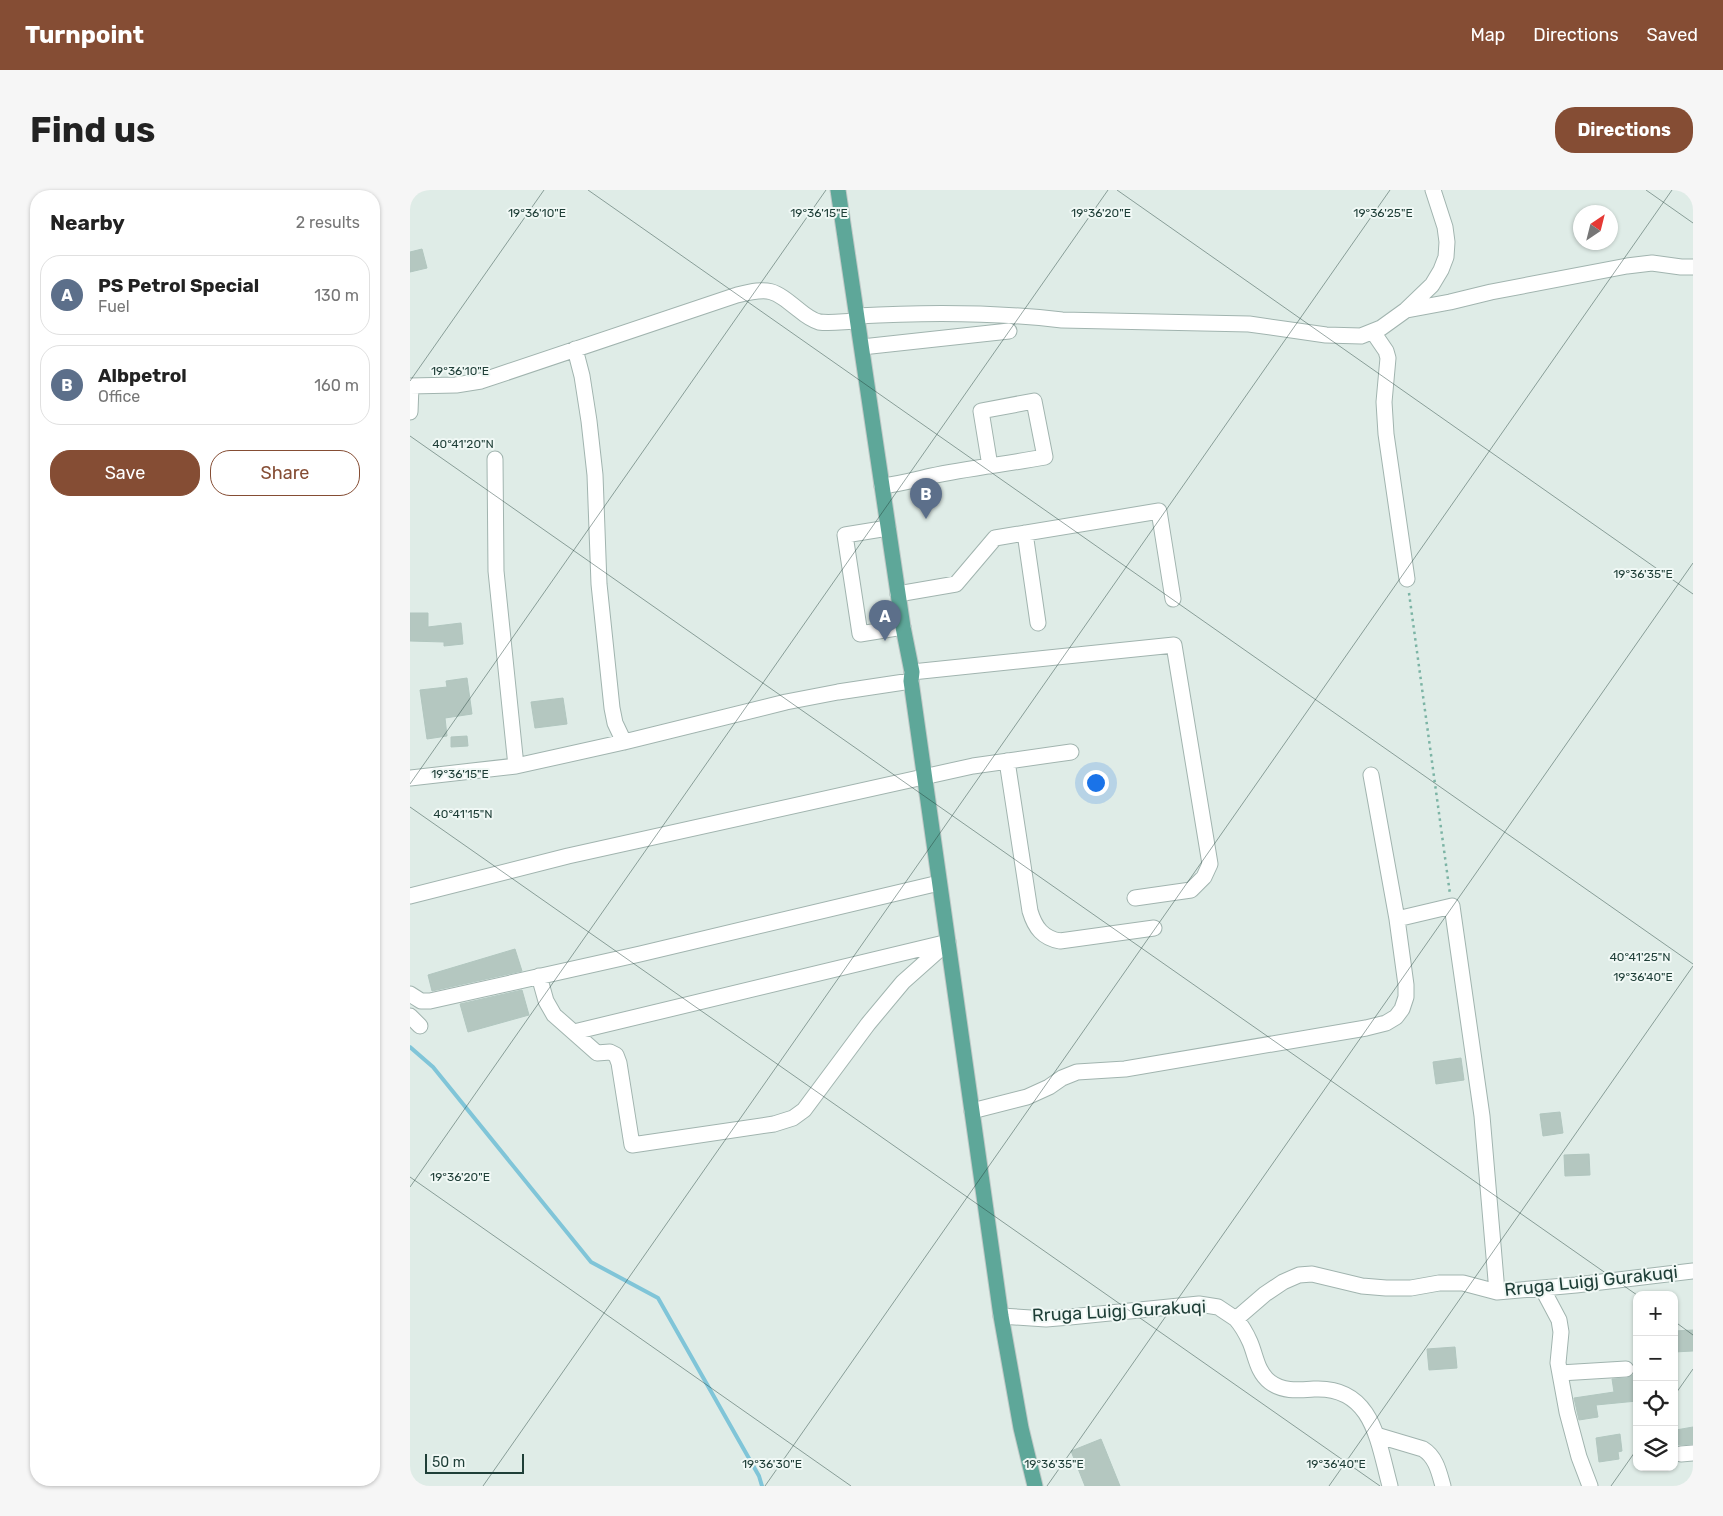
<!DOCTYPE html>
<html lang="en">
<head>
<meta charset="utf-8">
<style>
  :root { --surface:#fff; --page:#f6f6f6; --text:#222; --muted:#767676; --line:#e0e0e0; --accent:#854d34 }
  body { margin:0; font-family:Rubik,sans-serif; background:var(--page); color:var(--text) }
  .controls { position:absolute; right:15px; bottom:15px; display:grid; overflow:hidden; border-radius:10px; box-shadow:0 1px 4px #0004 }
  .controls button { width:45px; height:45px; display:grid; place-items:center; padding:0; border:0; border-bottom:1px solid var(--line); background:var(--surface); color:var(--text); font:25px sans-serif }
  .compass { position:absolute; left:1163px; top:15px; width:45px; height:45px; border-radius:50%; background:var(--surface); box-shadow:0 1px 4px #0004; rotate:35deg }
  .scale { position:absolute; left:15px; bottom:12px; width:99px; box-sizing:border-box; padding-left:5px; border:2px solid #1e3e37; border-top:0; font-size:14px; line-height:18px; white-space:nowrap; color:#1e3e37; -webkit-text-stroke:4px #f0f8f5; paint-order:stroke }
  .you { position:absolute; left:685px; top:592px; width:18px; height:18px; margin:-12px; border:4px solid #fff; border-radius:50%; background:#1a73e8; box-shadow:0 0 0 8px #1a73e833 }
  .badge { display:grid; place-items:center; width:32px; height:32px; border-radius:50%; background:var(--accent); color:#fff; font-size:16px; font-weight:700 }
  .pin { position:absolute; translate:-50% -41px; filter:drop-shadow(0 1px 2px #0008) }
  .pin::after { content:''; position:absolute; top:26px; width:18px; height:15px; background:inherit; clip-path:polygon(0 0,100% 0,50% 100%) }
  .list { margin:0; padding:0; list-style:none }
  h2 { display:flex; justify-content:space-between; align-items:center; height:65px; margin:0; padding:0 20px; font-size:21px }
  h2 small { font-size:16px; font-weight:400; color:var(--muted) }
  .list li { display:grid; grid-template-columns:32px 1fr auto; gap:15px; align-items:center; box-sizing:border-box; height:80px; margin:0 10px 10px; padding:0 10px; border:1px solid var(--line); border-radius:20px }
  .list b { display:block; font-size:19px; white-space:nowrap }
  .list p { margin:0; font-size:16px; white-space:nowrap; color:var(--muted) }
  .list em { font-size:16px; font-style:normal; color:var(--muted) }
  .actions { display:flex; gap:10px; padding:15px 20px }
  .actions a { flex:1; padding:11px 0; border:1px solid var(--accent); border-radius:20px; text-align:center; font-size:18px; color:var(--accent) }
  .actions .main { background:var(--accent); color:#fff }
  .icon { flex:none; width:28px; height:28px; fill:none; stroke:currentColor; stroke-width:2; stroke-linecap:round; stroke-linejoin:round }
  .map { position:relative; flex:none; width:1283px; height:1296px; overflow:hidden; border-radius:20px }
  header { display:flex; align-items:center; gap:30px; box-sizing:border-box; height:70px; padding:0 25px; background:var(--accent); color:#fff }
  header strong { font-size:24px }
  nav { display:flex; gap:28px; margin-inline-start:auto; font-size:18px }
  .intro { display:flex; align-items:center; justify-content:space-between; box-sizing:border-box; height:120px; padding:0 30px }
  h1 { margin:0; font-size:35px }
  .button { padding:12px 22px; border-radius:20px; background:var(--accent); color:#fff; font-size:18px; font-weight:700 }
  main { display:flex; gap:30px; padding:0 30px }
  aside { flex:1; background:var(--surface); border-radius:20px; box-shadow:0 1px 4px #0004 }
  .map>svg:first-child { display:block }
  .lines { fill:none; stroke-linecap:round; stroke-linejoin:round }
  .stream { stroke:#80c5d8; stroke-width:4 }
  .building { fill:#b4c7c0; stroke:#b1c6bf }
  .minor-casing { stroke:#a1b4af; stroke-width:17 }
  .major-casing { stroke:#c0c9c7; stroke-width:17 }
  .path { stroke:#7cb4a5; stroke-width:2.5; stroke-dasharray:2.5 4; stroke-linecap:butt }
  .minor { stroke:#fff; stroke-width:15 }
  .major { stroke:#5ea799; stroke-width:15 }
  .ticks { fill:none; stroke:#1e3e37; stroke-width:1; stroke-opacity:0.45 }
  .labels { text-anchor:middle; stroke-width:4; stroke-linejoin:round; paint-order:stroke }
  .street-label { font-size:18px; fill:#1e3e37; stroke:#f0f8f5 }
  .ticks-label { font-size:12px; text-anchor:middle; fill:#1e3e37; stroke:#f0f8f5; stroke-width:4; stroke-linejoin:round; paint-order:stroke }
</style>
</head>
<body>
<header>
<strong>Turnpoint</strong>
<nav><a>Map</a><a>Directions</a><a>Saved</a></nav>
</header>
<div class="intro"><h1>Find us</h1><a class="button">Directions</a></div>
<main>
<aside>
<h2>Nearby<small>2 results</small></h2>
<ul class="list">
<li><span class="badge" style="background:#5c6f8a">A</span><div><b>PS Petrol Special</b><p>Fuel</p></div><em>130 m</em></li>
<li><span class="badge" style="background:#5c6f8a">B</span><div><b>Albpetrol</b><p>Office</p></div><em>160 m</em></li>
</ul>
<div class="actions"><a class="main">Save</a><a>Share</a></div>
</aside>
<div class="map">
<svg width="1283" height="1296" viewBox="0 0 1283 1296">
  <rect width="100%" height="100%" fill="#dfece7"/>
  <g class="lines">
    <path class="stream" d="M0,857L23,877L181,1072L248,1108L349,1286L352,1296"/>
  </g>
  <path class="building" d="M12,59L17,78L0,82V62Z
    M0,423H18V437L51,433L53,454L34,456V452L0,451Z
    M57,488L62,524L35,528L37,546L17,549L10,500L37,497L36,491Z
    M153,508L157,534L125,538L121,512Z
    M57,546L58,556L41,557V547Z
    M105,759L112,781L22,801L18,785Z
    M112,800L119,825L58,842L50,814Z
    M1051,868L1054,890L1026,894L1023,872Z
    M1150,922L1153,943L1133,946L1130,924Z
    M1179,964L1180,985L1155,986L1154,965Z
    M1283,1140V1161L1264,1162V1141Z
    M1045,1157L1047,1178L1019,1180L1017,1159Z
    M1223,1185H1227V1211L1186,1215L1188,1227L1169,1230L1164,1208L1204,1202L1202,1189L1217,1188Z
    M1283,1237V1254L1268,1255L1266,1240Z
    M1210,1244L1212,1261L1208,1262L1209,1269L1189,1272L1186,1248Z
    M691,1249L710,1296H675L661,1261Z"/>
  <g class="lines">
    <g class="minor-casing">
      <path id="minor" d="M997,120L1040,112L1081,102L1217,76L1242,73L1271,77H1283
        M447,126C516,122 584,122 652,130L839,134L916,145L951,146L971,138L996,120L1022,95L1031,80L1036,67L1037,52L1035,37L1023,0
        M963,142L976,161L978,168L974,212L976,244L997,389
        M452,157L599,141
        M165,159L172,186L179,231L185,285L189,394L202,518L205,533L214,552
        M0,196L46,195L71,191L327,105C360,97 363,99 389,120C395,125 402,130 409,132C421,134 436,131 448,131
        M0,222L1,196
        M85,269L86,381L106,576
        M472,296C489,294 504,290 521,286C558,278 597,274 635,267L624,211L571,221L580,276
        M478,338L435,345L450,444L493,437
        M615,343L628,433
        M488,404L546,394L585,348L749,321L763,409
        M502,482L764,455L800,674L794,687L781,700L725,708
        M597,571L620,721C625,738 633,748 650,751L744,738
        M0,588L106,576L214,552L376,512L428,502L501,491
        M0,706L158,666L563,576L661,562
        M987,729L1042,716L1072,926L1087,1102
        M129,786L136,811L144,825L187,863L200,862L206,865L209,873L222,955L364,934L383,928L394,920L458,834L493,792L538,752
        M0,804L11,811H20L230,764L529,693
        M0,826L10,836
        M164,842L534,753
        M562,921L617,907L639,897L652,888L667,882L715,879L956,838L976,833L986,827L992,819L996,807V795L987,729L961,585
        M1132,1098L1149,1130L1151,1142L1148,1173L1157,1222L1169,1267L1180,1296
        M591,1126L636,1129L660,1127L789,1114L808,1117L826,1129L855,1104L873,1092L889,1085L902,1084L952,1096L976,1098H1001L1029,1093H1053L1087,1102L1166,1095L1283,1081
        M826,1129C832,1136 836,1143 840,1152C846,1166 847,1182 860,1192C873,1202 889,1200 904,1199C963,1196 968,1252 980,1296
        M1150,1183L1216,1179
        M966,1245L1013,1259C1026,1267 1029,1282 1033,1296
        M1271,1264L1283,1263"/>
    </g>
    <g class="major-casing">
      <path id="major" d="M428,0L493,437L502,482L501,491L591,1126L611,1238L625,1296"/>
    </g>
    <path class="path" d="M999,403L1040,704"/>
    <use href="#minor" class="minor"/>
    <use href="#major" class="major"/>
  </g>
  <path class="ticks" d="M178,0L1283,774M707,0L1283,404M1236,0L1283,33M0,191L134,0M0,246L1227,1105M0,594L416,0M0,617L970,1296M0,987L441,1296M0,997L698,0M1264,1131L1283,1145M1264,1206L1283,1179M73,1296L980,0M355,1296L1262,0M637,1296L1283,373M919,1296L1283,776M1201,1296L1227,1259"/>
  <g class="labels">
    <g class="street-label">
      <text transform="translate(1181 1091) rotate(-6)" y="6">Rruga Luigj Gurakuqi</text>
      <text transform="translate(709 1121) rotate(-3)" y="6">Rruga Luigj Gurakuqi</text>
    </g>
  </g>
  <g class="ticks-label">
    <text x="127" y="27">19°36'10"E</text>
    <text x="409" y="27">19°36'15"E</text>
    <text x="691" y="27">19°36'20"E</text>
    <text x="973" y="27">19°36'25"E</text>
    <text x="50" y="185">19°36'10"E</text>
    <text x="53" y="258">40°41'20"N</text>
    <text x="1233" y="388">19°36'35"E</text>
    <text x="50" y="588">19°36'15"E</text>
    <text x="53" y="628">40°41'15"N</text>
    <text x="1230" y="771">40°41'25"N</text>
    <text x="1233" y="791">19°36'40"E</text>
    <text x="50" y="991">19°36'20"E</text>
    <text x="362" y="1278">19°36'30"E</text>
    <text x="644" y="1278">19°36'35"E</text>
    <text x="926" y="1278">19°36'40"E</text>
  </g>
</svg>
<div class="controls">
<button>+</button>
<button>−</button>
<button><svg class="icon" aria-label="locate" viewBox="0 0 24 24"><circle cx="12" cy="12" r="6"/><path d="M12 2v4M12 18v4M2 12h4M18 12h4"/></svg></button>
<button><svg class="icon" aria-label="layers" viewBox="0 0 24 24"><path d="M12 4l9 5-9 5-9-5zM3 14l9 5 9-5"/></svg></button>
</div>
<svg class="compass" viewBox="-18 -18 36 36"><path d="M0-13l5 13h-10z" fill="#e53935"/><path d="M0 13l5-13h-10z" fill="#767676"/></svg>
<div class="scale">50 m</div>
<div class="you"></div>
<div class="pin badge" style="left:475px;top:451px;background:#5c6f8a">A</div>
<div class="pin badge" style="left:516px;top:329px;background:#5c6f8a">B</div>
</div>
</main>
</body>
</html>
